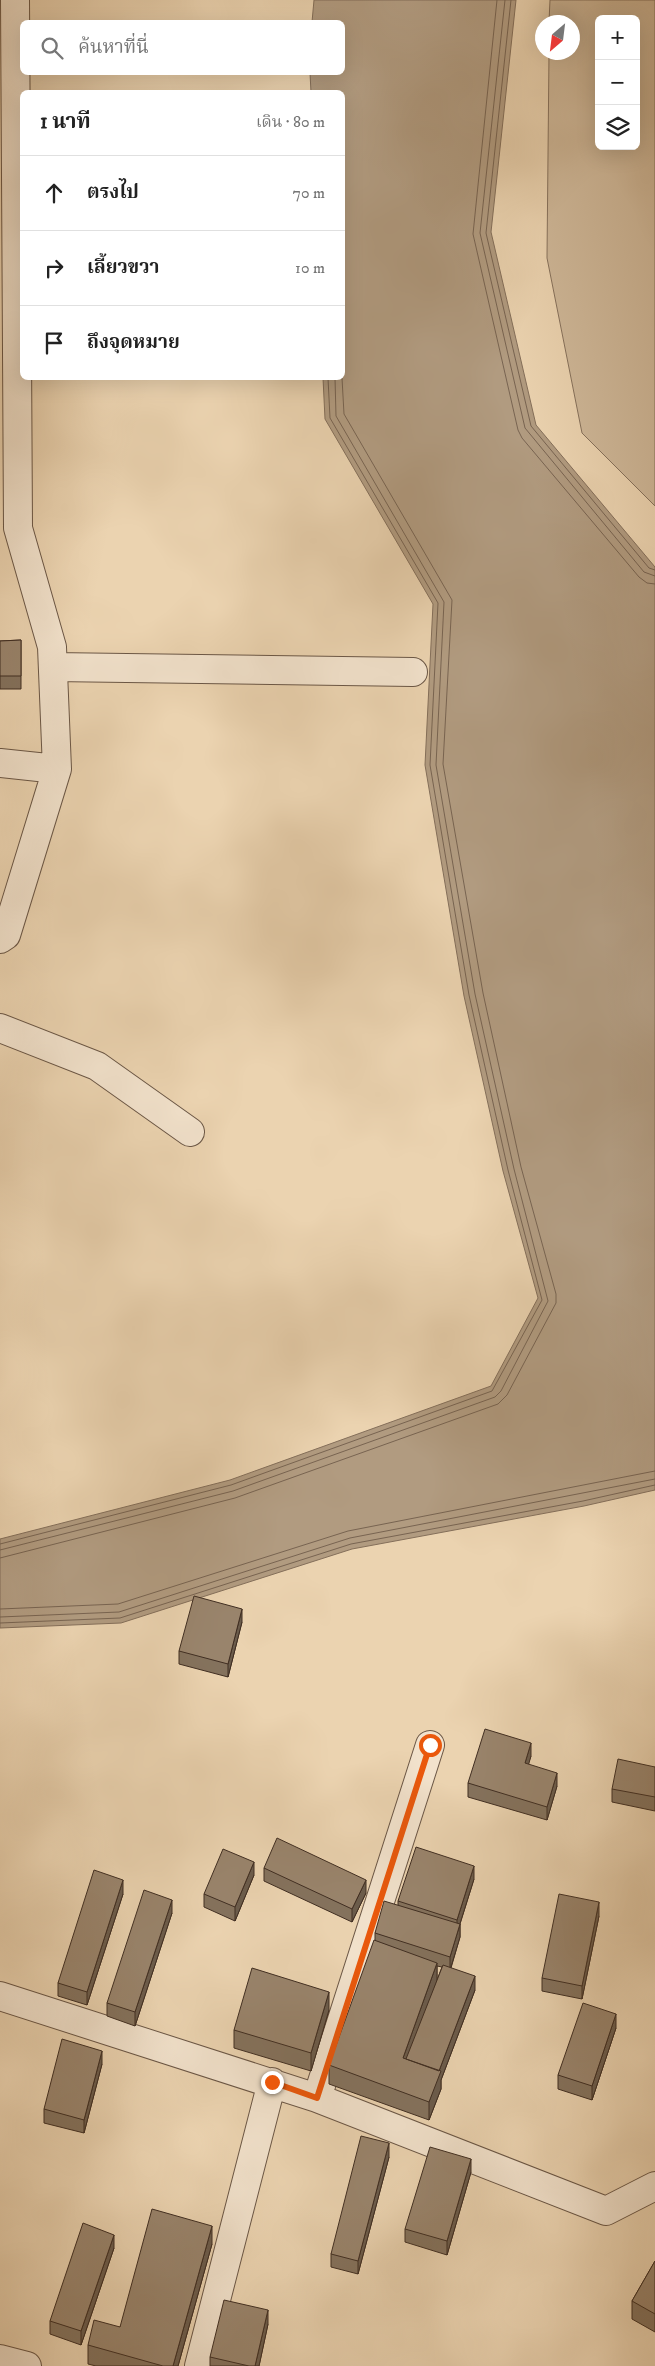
<!DOCTYPE html>
<html lang="th">
<head>
<meta charset="utf-8">
<style>
  :root { --surface:#fff; --page:#f2f2f2; --text:#222; --muted:#767676; --line:#e0e0e0 }
  body { margin:0; font-family:"IM FELL DW Pica","Noto Serif Thai",serif; background:var(--page); color:var(--text) }
  .controls { position:absolute; right:15px; top:15px; display:grid; overflow:hidden; border-radius:8px; box-shadow:0 5px 20px #0002 }
  .controls button { width:45px; height:45px; display:grid; place-items:center; padding:0; border:0; border-bottom:1px solid var(--line); background:var(--surface); color:var(--text); font:25px sans-serif }
  .compass { position:absolute; left:535px; top:15px; width:45px; height:45px; border-radius:50%; background:var(--surface); box-shadow:0 5px 20px #0002; rotate:208deg }
  .stop { position:absolute; width:15px; height:15px; margin:-11px; border:4px solid #ea580c; border-radius:50%; background:#fff }
  .stop.end { background:#ea580c; border-color:#fff; box-shadow:0 1px 5px #0008 }
  .list { margin:0; padding:0; list-style:none }
  h2 { display:flex; justify-content:space-between; align-items:center; height:65px; margin:0; padding:0 20px; font-size:21px }
  h2 small { font-size:16px; font-weight:400; color:var(--muted) }
  .list li { display:grid; grid-template-columns:32px 1fr auto; gap:15px; align-items:center; box-sizing:border-box; height:75px; padding:0 20px; border-top:1px solid var(--line) }
  .list b { display:block; font-size:19px; white-space:nowrap }
  .list em { font-size:16px; font-style:normal; color:var(--muted) }
  .icon { flex:none; width:28px; height:28px; fill:none; stroke:currentColor; stroke-width:2; stroke-linecap:round; stroke-linejoin:round }
  .map { position:relative; flex:none; width:655px; height:2366px; overflow:hidden }
  .search { position:absolute; background:var(--surface); box-shadow:0 5px 20px #0002; left:20px; top:20px; width:325px; height:55px; display:flex; align-items:center; gap:12px; box-sizing:border-box; padding:0 18px; border-radius:8px; color:var(--muted); font-size:19px }
  .panel { position:absolute; background:var(--surface); box-shadow:0 5px 20px #0002; left:20px; top:90px; width:325px; height:290px; border-radius:8px }
  .map>svg:first-child { display:block }
  .green { fill:#ceb798; stroke:#87725d; fill-rule:evenodd }
  .water { fill:#b19b80; stroke:#846f5a }
  .lines { fill:none; stroke-linecap:round; stroke-linejoin:round }
  .shore { stroke:#786451; stroke-width:1 }
  .minor-casing { stroke:#6b5746; stroke-width:30 }
  .minor { stroke:#f2e2cc; stroke-width:28 }
  .wall { fill:#84725d; stroke:#402e22; fill-rule:evenodd }
  .shaded-wall { fill:#6b5c4c; stroke:#402e22 }
  .building { fill:#99846c; stroke:#402e22 }
  .route { stroke:#ea580c; stroke-width:6 }
</style>
</head>
<body>
<div class="map">
<svg width="655" height="2366" viewBox="0 0 655 2366">
  <rect width="100%" height="100%" fill="#ebd3b0"/>
  <filter id="stains"><feTurbulence type="fractalNoise" baseFrequency=".004" numOctaves="4"/><feColorMatrix values="0 0 0 0 .2 0 0 0 0 .09 0 0 0 0 .02 0 0 0 .5 -.17"/></filter>
  <radialGradient id="worn" r=".72"><stop offset=".6" stop-color="#630" stop-opacity="0"/><stop offset="1" stop-color="#630" stop-opacity=".3"/></radialGradient>
  <path class="green" d="M550,0H655V506L582,433L547,258L549,53L572,52V22H549ZM599,19H636V146H599Z"/>
  <path class="water" d="M314,0H516L491,232L536,425L655,567V1490L584,1506L352,1549L121,1623L0,1628V1539L230,1480L491,1386L538,1298L503,1171L464,996L425,765L433,604L325,419L323,378H342V92H311L310,73L342,72V22H312Z"/>
  <g class="lines">
    <path class="shore" d="M497,0L473,234L518,430L522,438L639,577L647,583L655,584
      M505,0L480,233L525,428L644,572L655,576
      M511,0L486,233L531,426L649,568L655,570
      M0,1544L231,1485L492,1391L542,1300L508,1170L469,995L430,765L438,603L330,418L328,378
      M0,1550L233,1491L495,1397L501,1391L548,1301L514,1169L475,994L436,765L444,602L336,416L335,378
      M0,1558L235,1498L498,1404L507,1395L556,1303V1294L521,1167L483,993L443,764L452,600L344,414L342,378
      M0,1609L118,1604L348,1531L655,1471
      M0,1617L119,1612L350,1538L655,1479
      M0,1623L120,1618L351,1544L583,1501L655,1485"/>
    <g class="minor-casing">
      <path id="minor" d="M53,667L413,672
        M0,763L57,769
        M0,939L6,935L57,769L52,647L18,528L15,0
        M0,1028L97,1066L190,1132
        M0,1996L317,2098L606,2211L655,2186
        M317,2098L430,1745
        M0,2359L27,2366
        M199,2366L272,2082"/>
    </g>
    <use href="#minor" class="minor"/>
  </g>
  <path class="wall" d="M21,640V689H0V641Z
    M242,1622L228,1677L179,1664V1651Z
    M531,1756L528,1764L557,1786L547,1820L468,1797V1783Z
    M655,1767V1811L612,1802V1789Z
    M264,1868L366,1893L352,1922L264,1881Z
    M254,1875L235,1921L204,1907V1894Z
    M474,1879L460,1924V1937L451,1968L475,1990L441,2080V2089L429,2120L329,2084V2065L375,1941V1933L398,1905V1901ZM437,1966L442,1967L437,1980Z
    M123,1894L87,2005L58,1996V1983Z
    M172,1913L135,2026L107,2016V2003Z
    M599,1916L582,1999L542,1991V1978Z
    M329,2010L311,2071L234,2048V2030Z
    M616,2028L592,2100L558,2089V2075Z
    M102,2064L84,2133L44,2123V2109Z
    M389,2157L358,2274L331,2267V2254Z
    M471,2172L447,2255L405,2242V2229Z
    M212,2244L178,2366H96L88,2364V2345L120,2327Z
    M114,2248L81,2345L50,2334V2321Z
    M655,2261V2332L632,2319V2301Z
    M268,2324L259,2366H210V2357Z"/>
  <path class="shaded-wall" d="M242,1609V1622L228,1677V1664Z
    M531,1743V1756L525,1777V1763Z
    M557,1773V1786L547,1820V1807Z
    M254,1862V1875L235,1921V1907Z
    M474,1866V1879L457,1933V1920Z
    M123,1880V1894L87,2005V1992Z
    M366,1880V1893L352,1922V1909Z
    M172,1900V1913L135,2026V2012Z
    M599,1902V1916L582,1999V1986Z
    M460,1924V1937L450,1970V1957Z
    M437,1963V1981L409,2060L403,2058Z
    M475,1976V1990L441,2080V2089L429,2120V2102L439,2071Z
    M329,1992V2010L311,2071V2053Z
    M616,2014V2028L592,2100V2086Z
    M102,2051V2064L84,2133V2120Z
    M389,2143V2157L358,2274V2261Z
    M471,2159V2172L447,2255V2241Z
    M212,2226V2244L178,2366H173Z
    M114,2235V2248L81,2345V2331Z
    M268,2310V2324L259,2366H255Z"/>
  <path class="building" d="M21,640V676H0V641Z
    M194,1596L242,1609L228,1664L179,1651Z
    M485,1729L531,1743L525,1763L557,1773L547,1807L468,1783Z
    M618,1759L655,1767V1797L612,1789Z
    M277,1838L366,1880L352,1909L264,1868Z
    M416,1847L474,1866L457,1920L398,1901Z
    M223,1849L254,1862L235,1907L204,1894Z
    M94,1870L123,1880L87,1992L58,1983Z
    M144,1890L172,1900L135,2012L107,2003Z
    M559,1894L599,1902L582,1986L542,1978Z
    M384,1901L460,1924L450,1957L375,1933Z
    M374,1940L437,1963L403,2058L441,2071L429,2102L329,2065Z
    M443,1965L475,1976L439,2071L406,2059Z
    M252,1968L329,1992L311,2053L234,2030Z
    M583,2003L616,2014L592,2086L558,2075Z
    M62,2039L102,2051L84,2120L44,2109Z
    M361,2136L389,2143L358,2261L331,2254Z
    M430,2147L471,2159L447,2241L405,2229Z
    M152,2209L212,2226L173,2366H163L88,2345L94,2320L120,2327Z
    M83,2223L114,2235L81,2331L50,2321Z
    M655,2261V2314L632,2301Z
    M224,2300L268,2310L255,2366H249L210,2357Z"/>
  <g class="lines">
    <path class="route" d="M272,2082L317,2098L430,1745"/>
  </g>
  <rect width="100%" height="100%" filter="url(#stains)"/>
  <rect width="100%" height="100%" fill="url(#worn)"/>
</svg>
<div class="controls">
<button>+</button>
<button>−</button>
<button><svg class="icon" aria-label="layers" viewBox="0 0 24 24"><path d="M12 4l9 5-9 5-9-5zM3 14l9 5 9-5"/></svg></button>
</div>
<svg class="compass" viewBox="-18 -18 36 36"><path d="M0-13l5 13h-10z" fill="#e53935"/><path d="M0 13l5-13h-10z" fill="#767676"/></svg>
<div class="stop" style="left:430px;top:1745px"></div>
<div class="stop end" style="left:272px;top:2082px"></div>
<div class="search"><svg class="icon" aria-label="search" viewBox="0 0 24 24"><circle cx="10" cy="10" r="6"/><path d="M15 15l6 6"/></svg>ค้นหาที่นี่</div>
<section class="panel">
<h2>1 นาที<small>เดิน · 80 m</small></h2>
<ul class="list">
<li><svg class="icon" aria-label="ahead" viewBox="0 0 24 24"><path d="M12 20V5M6 11l6-6 6 6"/></svg><div><b>ตรงไป</b></div><em>70 m</em></li>
<li><svg class="icon" aria-label="right" viewBox="0 0 24 24"><path d="M7 20v-9h11M14 6l5 5-5 5"/></svg><div><b>เลี้ยวขวา</b></div><em>10 m</em></li>
<li><svg class="icon" aria-label="arrive" viewBox="0 0 24 24"><path d="M6 21V4h12l-3 4 3 4H6"/></svg><div><b>ถึงจุดหมาย</b></div></li>
</ul>
</section>
</div>
</body>
</html>
